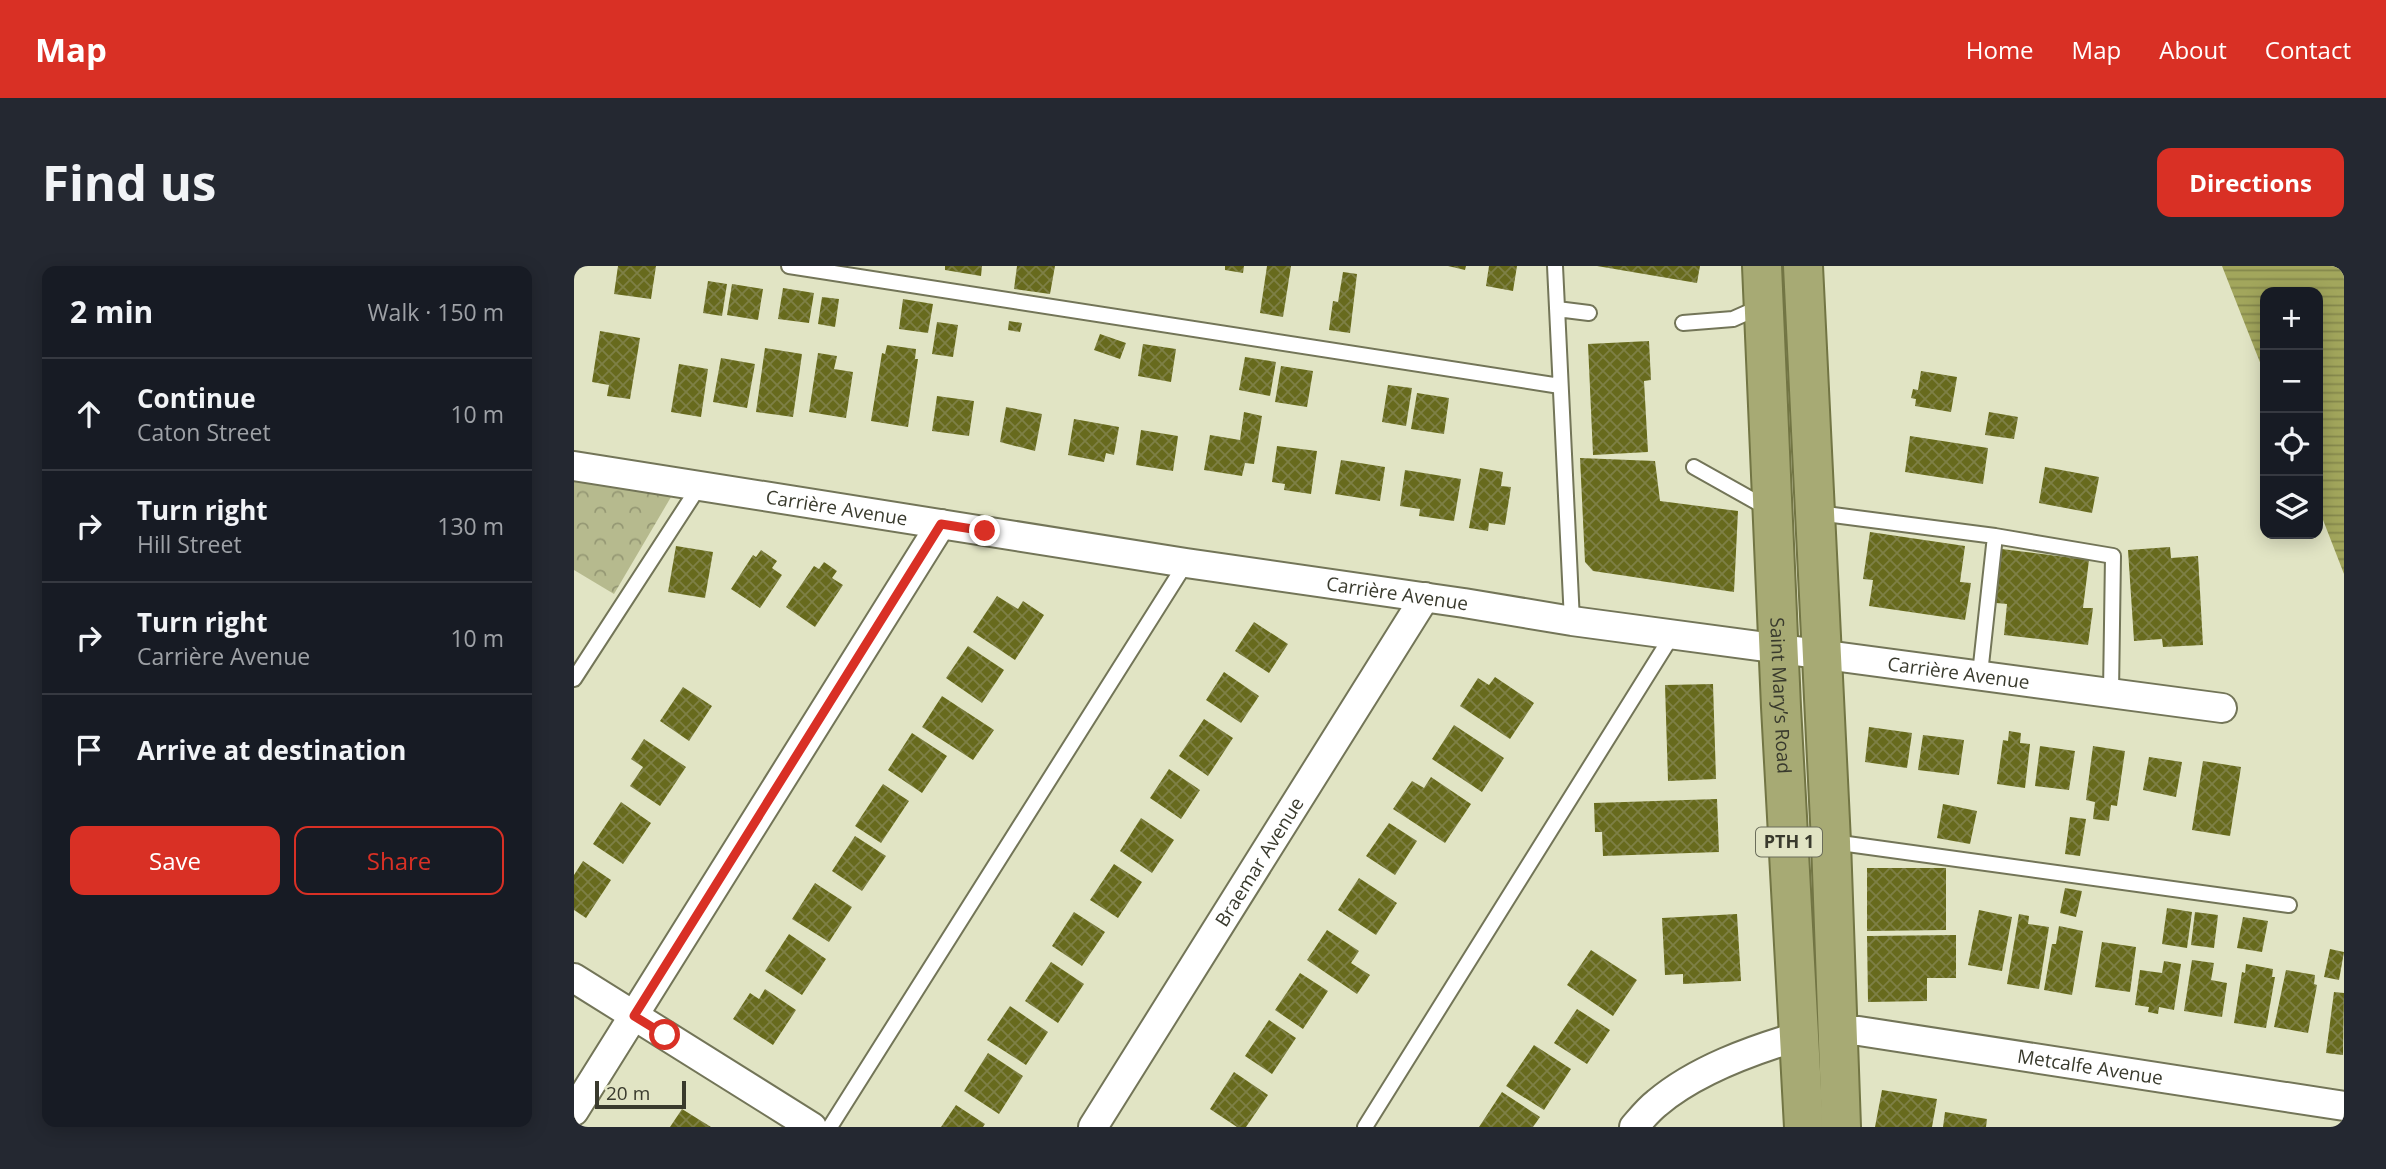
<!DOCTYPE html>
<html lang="en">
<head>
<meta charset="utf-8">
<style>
  :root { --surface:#171b24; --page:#242831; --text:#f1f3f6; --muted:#9ea1a6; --line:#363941; --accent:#d93025 }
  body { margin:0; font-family:"Open Sans",sans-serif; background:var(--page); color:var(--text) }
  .controls { position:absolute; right:21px; top:21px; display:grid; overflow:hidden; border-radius:14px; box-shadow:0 4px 18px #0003 }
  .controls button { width:63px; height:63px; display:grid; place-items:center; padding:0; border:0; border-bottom:2px solid var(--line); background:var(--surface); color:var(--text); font:35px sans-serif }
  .scale { position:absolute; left:21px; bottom:18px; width:91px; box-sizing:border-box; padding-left:7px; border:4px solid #393a2d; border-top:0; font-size:19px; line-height:24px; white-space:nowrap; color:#393a2d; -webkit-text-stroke:5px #e1e4c4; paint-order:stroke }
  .stop { position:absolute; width:21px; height:21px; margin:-16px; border:5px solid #d93025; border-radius:50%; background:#fff }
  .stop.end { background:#d93025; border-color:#fff; box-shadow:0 2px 7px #0008 }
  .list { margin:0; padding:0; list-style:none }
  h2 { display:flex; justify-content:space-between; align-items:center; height:91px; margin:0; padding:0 28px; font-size:30px }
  h2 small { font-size:23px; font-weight:400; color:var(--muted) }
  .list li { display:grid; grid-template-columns:46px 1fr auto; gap:21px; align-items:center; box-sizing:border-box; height:112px; padding:0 28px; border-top:2px solid var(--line) }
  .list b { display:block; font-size:26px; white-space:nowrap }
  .list p { margin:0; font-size:23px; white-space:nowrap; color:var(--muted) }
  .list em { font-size:23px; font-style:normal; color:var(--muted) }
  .actions { display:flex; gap:14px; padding:21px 28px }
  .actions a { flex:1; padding:16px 0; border:2px solid var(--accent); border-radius:14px; text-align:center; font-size:24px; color:var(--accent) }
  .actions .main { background:var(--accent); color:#fff }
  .icon { flex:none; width:38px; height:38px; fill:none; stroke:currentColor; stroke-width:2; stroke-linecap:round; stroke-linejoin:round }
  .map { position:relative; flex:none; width:1770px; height:861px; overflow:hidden; border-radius:14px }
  header { display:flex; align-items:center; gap:42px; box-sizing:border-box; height:98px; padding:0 35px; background:var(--accent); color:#fff }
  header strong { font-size:33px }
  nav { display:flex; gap:38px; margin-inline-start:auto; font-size:24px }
  .intro { display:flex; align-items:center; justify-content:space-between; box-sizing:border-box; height:168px; padding:0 42px }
  h1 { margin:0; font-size:49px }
  .button { padding:18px 32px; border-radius:14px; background:var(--accent); color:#fff; font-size:24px; font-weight:700 }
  main { display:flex; gap:42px; padding:0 42px }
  aside { flex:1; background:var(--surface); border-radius:14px; box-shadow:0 4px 18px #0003 }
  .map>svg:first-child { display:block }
  .park { fill:url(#park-crowns) }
  .water { fill:url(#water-rules) }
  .building { fill:url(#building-cross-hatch) }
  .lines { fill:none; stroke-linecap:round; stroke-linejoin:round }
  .service-casing { stroke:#737558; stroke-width:18 }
  .minor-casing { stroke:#737558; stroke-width:32 }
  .trunk-casing { stroke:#727544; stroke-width:42 }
  .service { stroke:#fff; stroke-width:14 }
  .minor { stroke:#fff; stroke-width:28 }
  .trunk { stroke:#a7aa74; stroke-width:38 }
  .route { stroke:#d93025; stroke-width:9 }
  .labels { text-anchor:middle; stroke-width:7; stroke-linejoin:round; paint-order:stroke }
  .shield { fill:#e1e4c4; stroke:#6b6d5a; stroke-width:2 }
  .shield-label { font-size:18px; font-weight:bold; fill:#393a2d }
  .street-label { font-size:19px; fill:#393a2d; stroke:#e1e4c4 }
</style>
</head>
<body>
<header>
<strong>Map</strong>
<nav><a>Home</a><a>Map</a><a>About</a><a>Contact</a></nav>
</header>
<div class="intro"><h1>Find us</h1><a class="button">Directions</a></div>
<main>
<aside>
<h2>2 min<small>Walk · 150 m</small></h2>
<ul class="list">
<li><svg class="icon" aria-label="ahead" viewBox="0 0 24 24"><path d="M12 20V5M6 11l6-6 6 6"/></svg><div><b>Continue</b><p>Caton Street</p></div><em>10 m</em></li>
<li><svg class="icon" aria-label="right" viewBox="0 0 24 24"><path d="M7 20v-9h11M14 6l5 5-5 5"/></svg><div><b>Turn right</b><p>Hill Street</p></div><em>130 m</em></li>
<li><svg class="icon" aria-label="right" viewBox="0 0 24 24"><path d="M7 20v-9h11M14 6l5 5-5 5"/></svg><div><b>Turn right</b><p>Carrière Avenue</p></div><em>10 m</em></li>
<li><svg class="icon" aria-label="arrive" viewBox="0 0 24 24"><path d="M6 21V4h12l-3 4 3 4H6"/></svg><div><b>Arrive at destination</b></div></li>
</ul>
<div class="actions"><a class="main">Save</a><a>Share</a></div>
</aside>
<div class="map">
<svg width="1770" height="861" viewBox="0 0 1770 861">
  <defs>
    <pattern id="park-crowns" width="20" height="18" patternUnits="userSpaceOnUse" patternTransform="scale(1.75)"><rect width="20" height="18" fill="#b6ba8e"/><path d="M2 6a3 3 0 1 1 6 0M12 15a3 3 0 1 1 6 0" fill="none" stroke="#959874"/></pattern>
    <pattern id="water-rules" width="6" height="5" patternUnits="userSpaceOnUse" patternTransform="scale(1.75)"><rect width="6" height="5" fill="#a2a65c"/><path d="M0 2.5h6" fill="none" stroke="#85884c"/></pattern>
    <pattern id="building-cross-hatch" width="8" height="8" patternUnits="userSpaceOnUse" patternTransform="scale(1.75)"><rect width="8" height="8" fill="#676a1d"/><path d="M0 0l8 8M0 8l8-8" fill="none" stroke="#7e8046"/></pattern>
  </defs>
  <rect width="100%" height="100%" fill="#e1e4c4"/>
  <path class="park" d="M0,214L97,231L40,328L0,304Z"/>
  <path class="water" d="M1648,0H1770V308L1744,241V26H1691V109Z"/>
  <path class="building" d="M44,0H82L77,33L40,28Z
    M371,0H408L407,10L371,4Z
    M443,0H481L476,28L440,23Z
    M651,0H670L669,7L651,4Z
    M693,0H717L709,51L686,47Z
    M874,0H892L891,4Z
    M915,0H943L939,25L912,20Z
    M1023,0H1126L1123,17Z
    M769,6L783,8L776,67L755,64L759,35L764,36Z
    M134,15L153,18L148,50L129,47Z
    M158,18L189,23L184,54L153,49Z
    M209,22L240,27L235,57L204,53Z
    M248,31L265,33L261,61L244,58Z
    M329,33L359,38L354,67L325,63Z
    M435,55L448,57L446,66L434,64Z
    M363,56L384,59L379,91L358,88Z
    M26,65L66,72L56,133L33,130L35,119L18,116Z
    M526,68L552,77L546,93L520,84Z
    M1075,75L1077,114L1070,115L1074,186L1019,189L1014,78Z
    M569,78L602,83L597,116L564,110Z
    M313,79L342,83L341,93H344L334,161L297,155L308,87L311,88Z
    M191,82L228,88L219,151L182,146Z
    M244,87L263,90L260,103L279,106L272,152L235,146Z
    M671,91L702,96L696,130L665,124Z
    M147,92L181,98L173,142L139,136Z
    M105,98L134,103L127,151L97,146Z
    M707,100L739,105L733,141L701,136Z
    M1347,105L1383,111L1377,146L1341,140L1342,133L1337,132L1339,123L1344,124Z
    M814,119L838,122L832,160L808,156Z
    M843,127L875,132L870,168L837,163Z
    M363,130L400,135L395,170L358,165Z
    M432,141L468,148L461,185L426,176Z
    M670,146L688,150L680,198L671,197L668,210L630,204L636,169L666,174Z
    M1415,146L1444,151L1440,173L1411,169Z
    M500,153L545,161L540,189L532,187L530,196L494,189Z
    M567,164L604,170L599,205L562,199Z
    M1336,170L1414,182L1409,218L1331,206Z
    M703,180L743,185L737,228L710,224L711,218L698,216Z
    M1006,192L1081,195L1086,235L1164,245L1160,326L1019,305L1011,296Z
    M767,194L811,201L806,235L761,228Z
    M1471,201L1525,211L1518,247L1465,237Z
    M906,202L929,206L927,220L937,221L931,259L915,257L914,265L895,262Z
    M831,204L887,213L880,255L845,250L846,243L826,240Z
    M1296,266L1391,280L1386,316L1397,317L1391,354L1295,340L1299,314L1289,313Z
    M102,280L139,286L131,332L94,326Z
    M1596,281L1597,292L1624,290L1629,379L1589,381L1588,373L1560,375L1554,284Z
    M1428,283L1515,294L1509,342H1519L1514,379L1430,369L1433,338L1422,337Z
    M187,284L203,295L198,302L208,309L186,342L157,323L179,289L182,291Z
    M250,296L263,305L258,312L269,319L241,361L212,341L240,300L245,303Z
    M423,330L444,343L449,335L470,349L441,394L399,366Z
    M680,356L714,378L695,407L661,385Z
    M394,380L430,404L408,437L372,412Z
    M650,406L685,430L667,457L632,434Z
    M921,411L960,437L936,473L886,440L904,412L915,419Z
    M1139,418L1142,513L1094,515L1091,419Z
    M109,421L138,440L115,475L86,455Z
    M368,430L420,464L399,494L348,461Z
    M630,453L659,472L634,510L605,490Z
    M880,459L930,492L908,526L858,493Z
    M1295,461L1338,467L1333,502L1291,496Z
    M1435,465L1447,467L1446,477L1456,478L1451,522L1423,518L1429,474L1434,475Z
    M338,467L373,490L348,527L314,504Z
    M1349,469L1390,474L1385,509L1344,504Z
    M70,473L112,501L86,540L56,520L69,501L57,493Z
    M1466,480L1501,485L1495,524L1461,520Z
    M1519,480L1551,485L1543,540L1537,539L1535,555L1519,553L1521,536L1512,534Z
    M1575,491L1608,496L1602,531L1569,524Z
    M1629,495L1667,501L1656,570L1618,564Z
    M595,503L626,524L607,553L576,532Z
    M857,511L897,538L871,577L819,543L838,515L850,522Z
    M309,518L335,535L307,577L281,560Z
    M1143,533L1145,586L1029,590L1028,566H1021L1020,537Z
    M47,536L77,557L49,598L19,578Z
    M1369,538L1403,545L1396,578L1363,572Z
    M1496,551L1512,553L1506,590L1491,588Z
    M567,552L600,574L578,607L546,585Z
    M815,557L843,575L821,609L792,590Z
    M281,570L312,590L288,625L258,605Z
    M9,595L37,614L12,652L0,644V609Z
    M540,598L568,616L544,652L516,634Z
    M1293,602H1372V664L1293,665Z
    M785,612L823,637L802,669L764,644Z
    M241,617L278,641L255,676L218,653Z
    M1491,622L1508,625L1502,651L1486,647Z
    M1593,642L1618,646L1613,682L1588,678Z
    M1405,644L1438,651L1428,705L1394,699Z
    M500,646L531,666L508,700L478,680Z
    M1621,646L1644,649L1640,682L1617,679Z
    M1163,648L1167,715L1109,718V708L1091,709L1088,652Z
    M1445,648L1455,650L1454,658L1475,661L1465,723L1433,718Z
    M1669,651L1694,655L1688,686L1663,682Z
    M1485,660L1509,665L1498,729L1470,724L1478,678H1482Z
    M753,664L785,685L777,697L796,709L783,728L733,694Z
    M215,668L252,693L228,729L191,705Z
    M1382,669V712H1353V735L1294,736L1293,670Z
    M1528,676L1562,681L1556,726L1521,721Z
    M1756,683L1770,686L1765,714L1750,711Z
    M1017,684L1063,714L1039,750L993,719Z
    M1618,694L1640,697L1637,714L1653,717L1648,751L1610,745Z
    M1590,695L1607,698L1600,744L1585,741L1584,748L1574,746L1575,741L1561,739L1566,704L1588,707Z
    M477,696L510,718L484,757L451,735Z
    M1672,698L1699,703L1698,711H1701L1692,762L1660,757L1668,706L1671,707Z
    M1712,704L1741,709L1740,718L1743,719L1734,767L1700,761Z
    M726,707L754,725L729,763L701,744Z
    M191,723L222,744L199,779L159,753L176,727L185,733Z
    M1760,726L1770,727L1769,789L1752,787Z
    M436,740L474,766L452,799L413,774Z
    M1003,743L1036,764L1013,798L980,777Z
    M695,754L722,772L698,808L671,790Z
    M960,779L997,803L970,844L932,820Z
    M414,787L449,810L425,848L390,825Z
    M660,806L694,829L672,861H663L636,843Z
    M1308,824L1363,833L1358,861H1301Z
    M928,826L966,851L959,861H905Z
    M382,839L411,858L409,861H367Z
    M108,843L137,861H96Z
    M1371,846L1413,853L1412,861H1369Z"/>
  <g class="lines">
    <g class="service-casing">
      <path id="service" d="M215,0L986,120
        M981,0L998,355
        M983,43L1015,47
        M1109,57L1159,53L1186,41
        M1120,201L1195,243
        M1244,247L1421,270L1406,408
        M1421,270L1539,290L1537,426
        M0,413L126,219
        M1259,576L1715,639
        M256,861L612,297
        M791,861L1099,368"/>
    </g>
    <g class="minor-casing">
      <g id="minor">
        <path id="s1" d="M0,200L612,297L890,337L998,355L1648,442"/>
        <path d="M0,712L238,861"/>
        <path id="s2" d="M1263,765H1285L1770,840"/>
        <path d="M0,845L367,258"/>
        <path id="s3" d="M519,861L851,331"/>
        <path d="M1060,861C1067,853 1074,844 1083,837C1122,804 1178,784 1226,770"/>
      </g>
    </g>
    <g class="trunk-casing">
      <g id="trunk">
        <path id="s4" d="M1188,0L1207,441L1230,861"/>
        <path d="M1229,0L1257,576L1267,861"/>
      </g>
    </g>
    <use href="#service" class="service"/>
    <use href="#minor" class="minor"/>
    <use href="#trunk" class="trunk"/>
  </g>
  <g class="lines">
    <path class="route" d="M91,769L60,750L367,258L411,265"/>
  </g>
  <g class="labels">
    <rect class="shield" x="1182" y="561.5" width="66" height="29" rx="5"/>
    <g class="shield-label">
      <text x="1215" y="582">PTH 1</text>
    </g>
    <g class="street-label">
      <text dy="7" stroke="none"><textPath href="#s1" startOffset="266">Carrière Avenue</textPath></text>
      <text dy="7" stroke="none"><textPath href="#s1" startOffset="833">Carrière Avenue</textPath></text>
      <text dy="7" stroke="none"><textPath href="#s1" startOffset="1400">Carrière Avenue</textPath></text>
      <text dy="7" stroke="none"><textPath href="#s4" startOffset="430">Saint Mary’s Road</textPath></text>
      <text dy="7" stroke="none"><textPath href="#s3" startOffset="313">Braemar Avenue</textPath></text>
      <text dy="7" stroke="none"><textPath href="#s2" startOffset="256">Metcalfe Avenue</textPath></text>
    </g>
  </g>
</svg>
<div class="controls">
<button>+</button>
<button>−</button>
<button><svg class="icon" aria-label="locate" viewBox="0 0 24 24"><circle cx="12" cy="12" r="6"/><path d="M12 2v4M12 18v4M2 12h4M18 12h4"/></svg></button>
<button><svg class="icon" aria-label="layers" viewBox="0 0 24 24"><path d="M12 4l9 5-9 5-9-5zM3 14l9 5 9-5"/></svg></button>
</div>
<div class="scale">20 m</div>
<div class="stop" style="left:91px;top:769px"></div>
<div class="stop end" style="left:411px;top:265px"></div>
</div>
</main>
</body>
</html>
